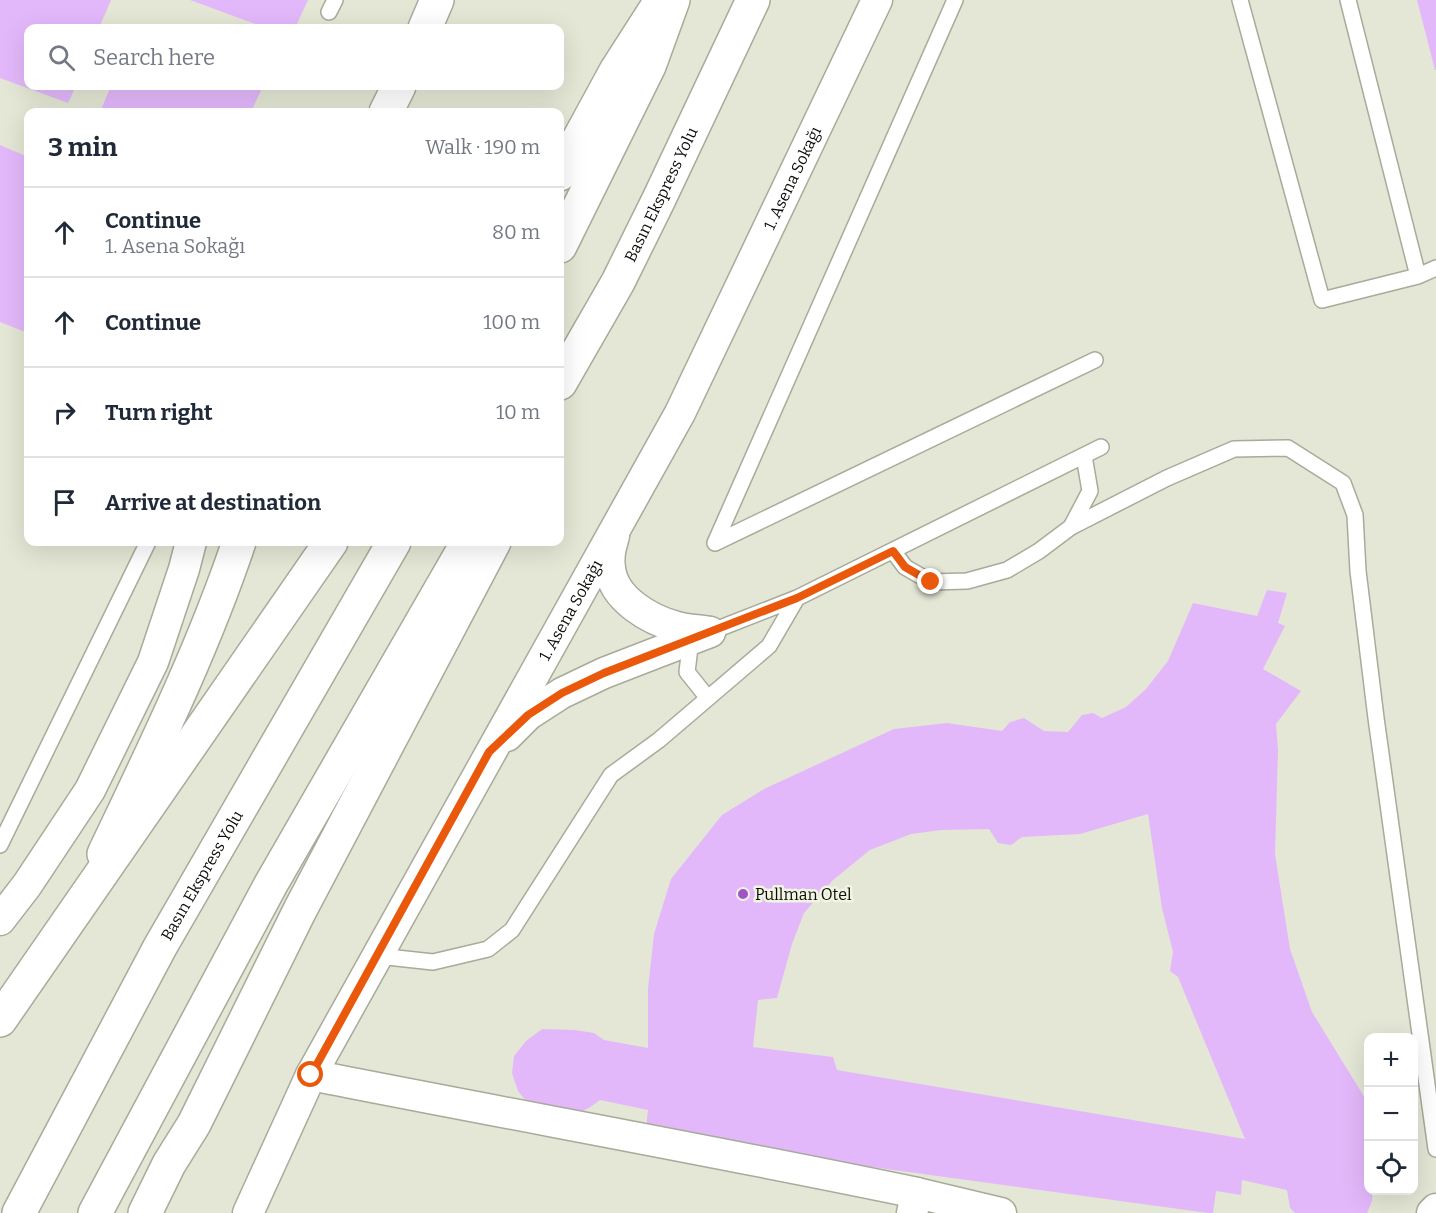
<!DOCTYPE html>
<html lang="en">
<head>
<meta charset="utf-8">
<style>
  :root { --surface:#fff; --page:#f2f2f3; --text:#1f2937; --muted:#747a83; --line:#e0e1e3 }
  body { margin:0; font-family:Bitter,serif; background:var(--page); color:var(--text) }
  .controls { position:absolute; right:18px; bottom:18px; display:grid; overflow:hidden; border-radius:12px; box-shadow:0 6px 24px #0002 }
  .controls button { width:54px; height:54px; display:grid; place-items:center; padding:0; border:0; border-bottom:2px solid var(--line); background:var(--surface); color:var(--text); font:30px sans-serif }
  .stop { position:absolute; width:18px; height:18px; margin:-14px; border:4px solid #ea580c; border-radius:50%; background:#fff }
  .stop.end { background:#ea580c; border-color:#fff; box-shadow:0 2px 6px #0008 }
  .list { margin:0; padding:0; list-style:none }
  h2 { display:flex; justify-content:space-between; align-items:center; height:78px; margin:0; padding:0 24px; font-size:26px }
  h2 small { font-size:20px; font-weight:400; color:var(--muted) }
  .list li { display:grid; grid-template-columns:39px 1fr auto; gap:18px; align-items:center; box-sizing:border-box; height:90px; padding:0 24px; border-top:2px solid var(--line) }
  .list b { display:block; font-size:22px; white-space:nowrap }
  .list p { margin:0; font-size:20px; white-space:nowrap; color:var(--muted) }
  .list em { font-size:20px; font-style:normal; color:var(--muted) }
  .icon { flex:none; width:33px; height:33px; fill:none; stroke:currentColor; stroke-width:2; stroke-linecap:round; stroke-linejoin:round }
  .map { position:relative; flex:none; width:1436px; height:1213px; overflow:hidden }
  .search { position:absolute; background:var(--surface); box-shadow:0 6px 24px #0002; left:24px; top:24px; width:540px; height:66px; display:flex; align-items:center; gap:15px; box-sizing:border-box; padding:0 21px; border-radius:12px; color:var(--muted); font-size:22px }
  .panel { position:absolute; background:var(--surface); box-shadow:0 6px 24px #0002; left:24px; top:108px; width:540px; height:438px; border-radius:12px }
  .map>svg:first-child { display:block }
  .building { fill:#e3b8fb; fill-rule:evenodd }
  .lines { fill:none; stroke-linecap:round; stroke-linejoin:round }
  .lane-casing { stroke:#a8aa9a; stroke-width:18 }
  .street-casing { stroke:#a8aa9a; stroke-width:33 }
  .secondary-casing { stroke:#a8aa9a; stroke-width:36 }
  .highway-casing { stroke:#a8aa9a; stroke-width:36 }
  .lane { stroke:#fff; stroke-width:15 }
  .street { stroke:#fff; stroke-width:30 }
  .secondary { stroke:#fff; stroke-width:33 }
  .highway { stroke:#fff; stroke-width:33 }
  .route { stroke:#ea580c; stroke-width:8 }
  .poi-dot { fill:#a054c6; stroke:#f1f4e2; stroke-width:2 }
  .labels { text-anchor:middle; stroke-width:5; stroke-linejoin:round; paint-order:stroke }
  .street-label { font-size:16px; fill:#0c0d08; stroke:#f1f4e2 }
  .poi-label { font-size:16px; fill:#0c0d08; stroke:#f1f4e2; text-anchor:start }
</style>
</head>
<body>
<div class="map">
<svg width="1436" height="1213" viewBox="0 0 1436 1213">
  <rect width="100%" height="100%" fill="#e4e7d5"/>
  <path class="building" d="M0,0H111L99,28H28V86H76L68,103L0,78Z
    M190,0H308L295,28H266Z
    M1417,0H1436V70H1435Z
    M111,86H263L251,112H100Z
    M0,145L28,157V333L0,322Z
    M1267,590L1287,593L1278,623L1285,626L1263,669L1301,691L1276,724L1278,750L1275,854L1290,949L1312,1012L1368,1103V1190H1373L1372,1201L1367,1213H1295L1290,1208L1287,1190L1242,1180L1241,1195L1216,1191L1213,1213H1208L645,1136L648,1110L600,1100L589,1108L573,1115L528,1103L518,1091L512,1073L514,1056L526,1041L542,1029L575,1030L594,1033L604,1040L648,1048V989L654,934L671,879L722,815L764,789L894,729L947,723L1002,731L1010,722L1024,718L1044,731L1068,732L1082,715L1093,713L1102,718L1126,707L1146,689L1168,661L1193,603L1257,616ZM1148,814L1162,908L1173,952L1170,971L1178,977L1245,1139L837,1070L833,1057L753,1047L758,1000L777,998L792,944L804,913L833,880L870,850L911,834L941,830L989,829L998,843L1011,845L1022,837L1080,834Z"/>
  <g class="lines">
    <g class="lane-casing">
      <path id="lane" d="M1240,0L1322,300L1418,276L1436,268
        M1348,0L1418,276
        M329,12L335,0
        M1071,527L1167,478L1234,449L1288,448L1343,483L1355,515L1358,571L1376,718L1436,1149
        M715,543L955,0
        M715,543L1095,360
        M893,551L905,567L931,582L967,581L1007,570L1039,551L1071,527L1090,491L1084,456
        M710,632L797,598L1101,447
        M691,639L687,672L707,697
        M0,845L148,542
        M378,956L433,962L488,949L512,930L611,775L659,740L769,646L797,598"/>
    </g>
    <g class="street-casing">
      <g id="street">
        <path d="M614,536C611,547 608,556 610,568C613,599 650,620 677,627C688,630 699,630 710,632"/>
        <path d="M507,736L528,715L562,693L604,673L710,632"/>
        <path d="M0,920L27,885L90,790L153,662L184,569L191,542"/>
        <path d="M311,1075C513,1115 715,1151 917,1193"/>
        <path id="s1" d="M248,1213L311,1075L680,413L877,0"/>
        <path d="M912,1213L917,1193L1001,1213"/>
        <path d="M1432,1213L1436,1209"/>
      </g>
    </g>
    <g class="secondary-casing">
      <path id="secondary" d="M425,28L437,0
        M386,112L399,86
        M104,854C153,751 203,649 239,542"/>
    </g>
    <g class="highway-casing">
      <g id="highway">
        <path d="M560,174L616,71L657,7"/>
        <path d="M560,246L649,66L673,0"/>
        <path id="s2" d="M560,383L618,282L659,199L753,0"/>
        <path d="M0,1020L331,542"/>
        <path id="s3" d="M19,1213L160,947L394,542"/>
        <path d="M95,1213L271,884L468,542"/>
        <path d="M145,1213L169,1164L194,1124L300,910L494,542"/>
      </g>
    </g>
    <use href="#lane" class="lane"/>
    <use href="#street" class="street"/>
    <use href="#secondary" class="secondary"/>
    <use href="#highway" class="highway"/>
  </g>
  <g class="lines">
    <path class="route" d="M311,1075L489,752L528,715L562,693L604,673L797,598L893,551L905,567L931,582"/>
  </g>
  <circle class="poi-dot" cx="743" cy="894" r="6"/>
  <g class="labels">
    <g class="street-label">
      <text dy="6" stroke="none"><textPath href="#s1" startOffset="1170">1. Asena Sokağı</textPath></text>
      <text dy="6" stroke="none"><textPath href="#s2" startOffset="214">Basın Ekspress Yolu</textPath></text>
      <text dy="6" stroke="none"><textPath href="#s1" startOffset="684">1. Asena Sokağı</textPath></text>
      <text dy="6" stroke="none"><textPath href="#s3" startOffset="384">Basın Ekspress Yolu</textPath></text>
    </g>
    <g class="poi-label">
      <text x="755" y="900">Pullman Otel</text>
    </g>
  </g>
</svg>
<div class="controls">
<button>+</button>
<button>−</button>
<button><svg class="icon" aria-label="locate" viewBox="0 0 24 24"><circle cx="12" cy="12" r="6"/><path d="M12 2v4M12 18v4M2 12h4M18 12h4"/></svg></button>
</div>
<div class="stop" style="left:311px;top:1075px"></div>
<div class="stop end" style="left:931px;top:582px"></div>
<div class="search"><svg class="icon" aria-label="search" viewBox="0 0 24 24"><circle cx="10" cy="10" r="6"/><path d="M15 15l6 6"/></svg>Search here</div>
<section class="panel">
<h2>3 min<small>Walk · 190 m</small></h2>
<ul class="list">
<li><svg class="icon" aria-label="ahead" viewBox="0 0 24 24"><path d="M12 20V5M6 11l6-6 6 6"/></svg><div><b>Continue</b><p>1. Asena Sokağı</p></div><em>80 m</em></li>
<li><svg class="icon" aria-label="ahead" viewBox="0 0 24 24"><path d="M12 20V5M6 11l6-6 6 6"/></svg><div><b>Continue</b></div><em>100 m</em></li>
<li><svg class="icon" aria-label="right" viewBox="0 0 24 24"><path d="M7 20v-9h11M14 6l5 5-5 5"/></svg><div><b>Turn right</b></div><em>10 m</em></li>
<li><svg class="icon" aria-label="arrive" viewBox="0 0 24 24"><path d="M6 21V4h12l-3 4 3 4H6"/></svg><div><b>Arrive at destination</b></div></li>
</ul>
</section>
</div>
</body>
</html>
